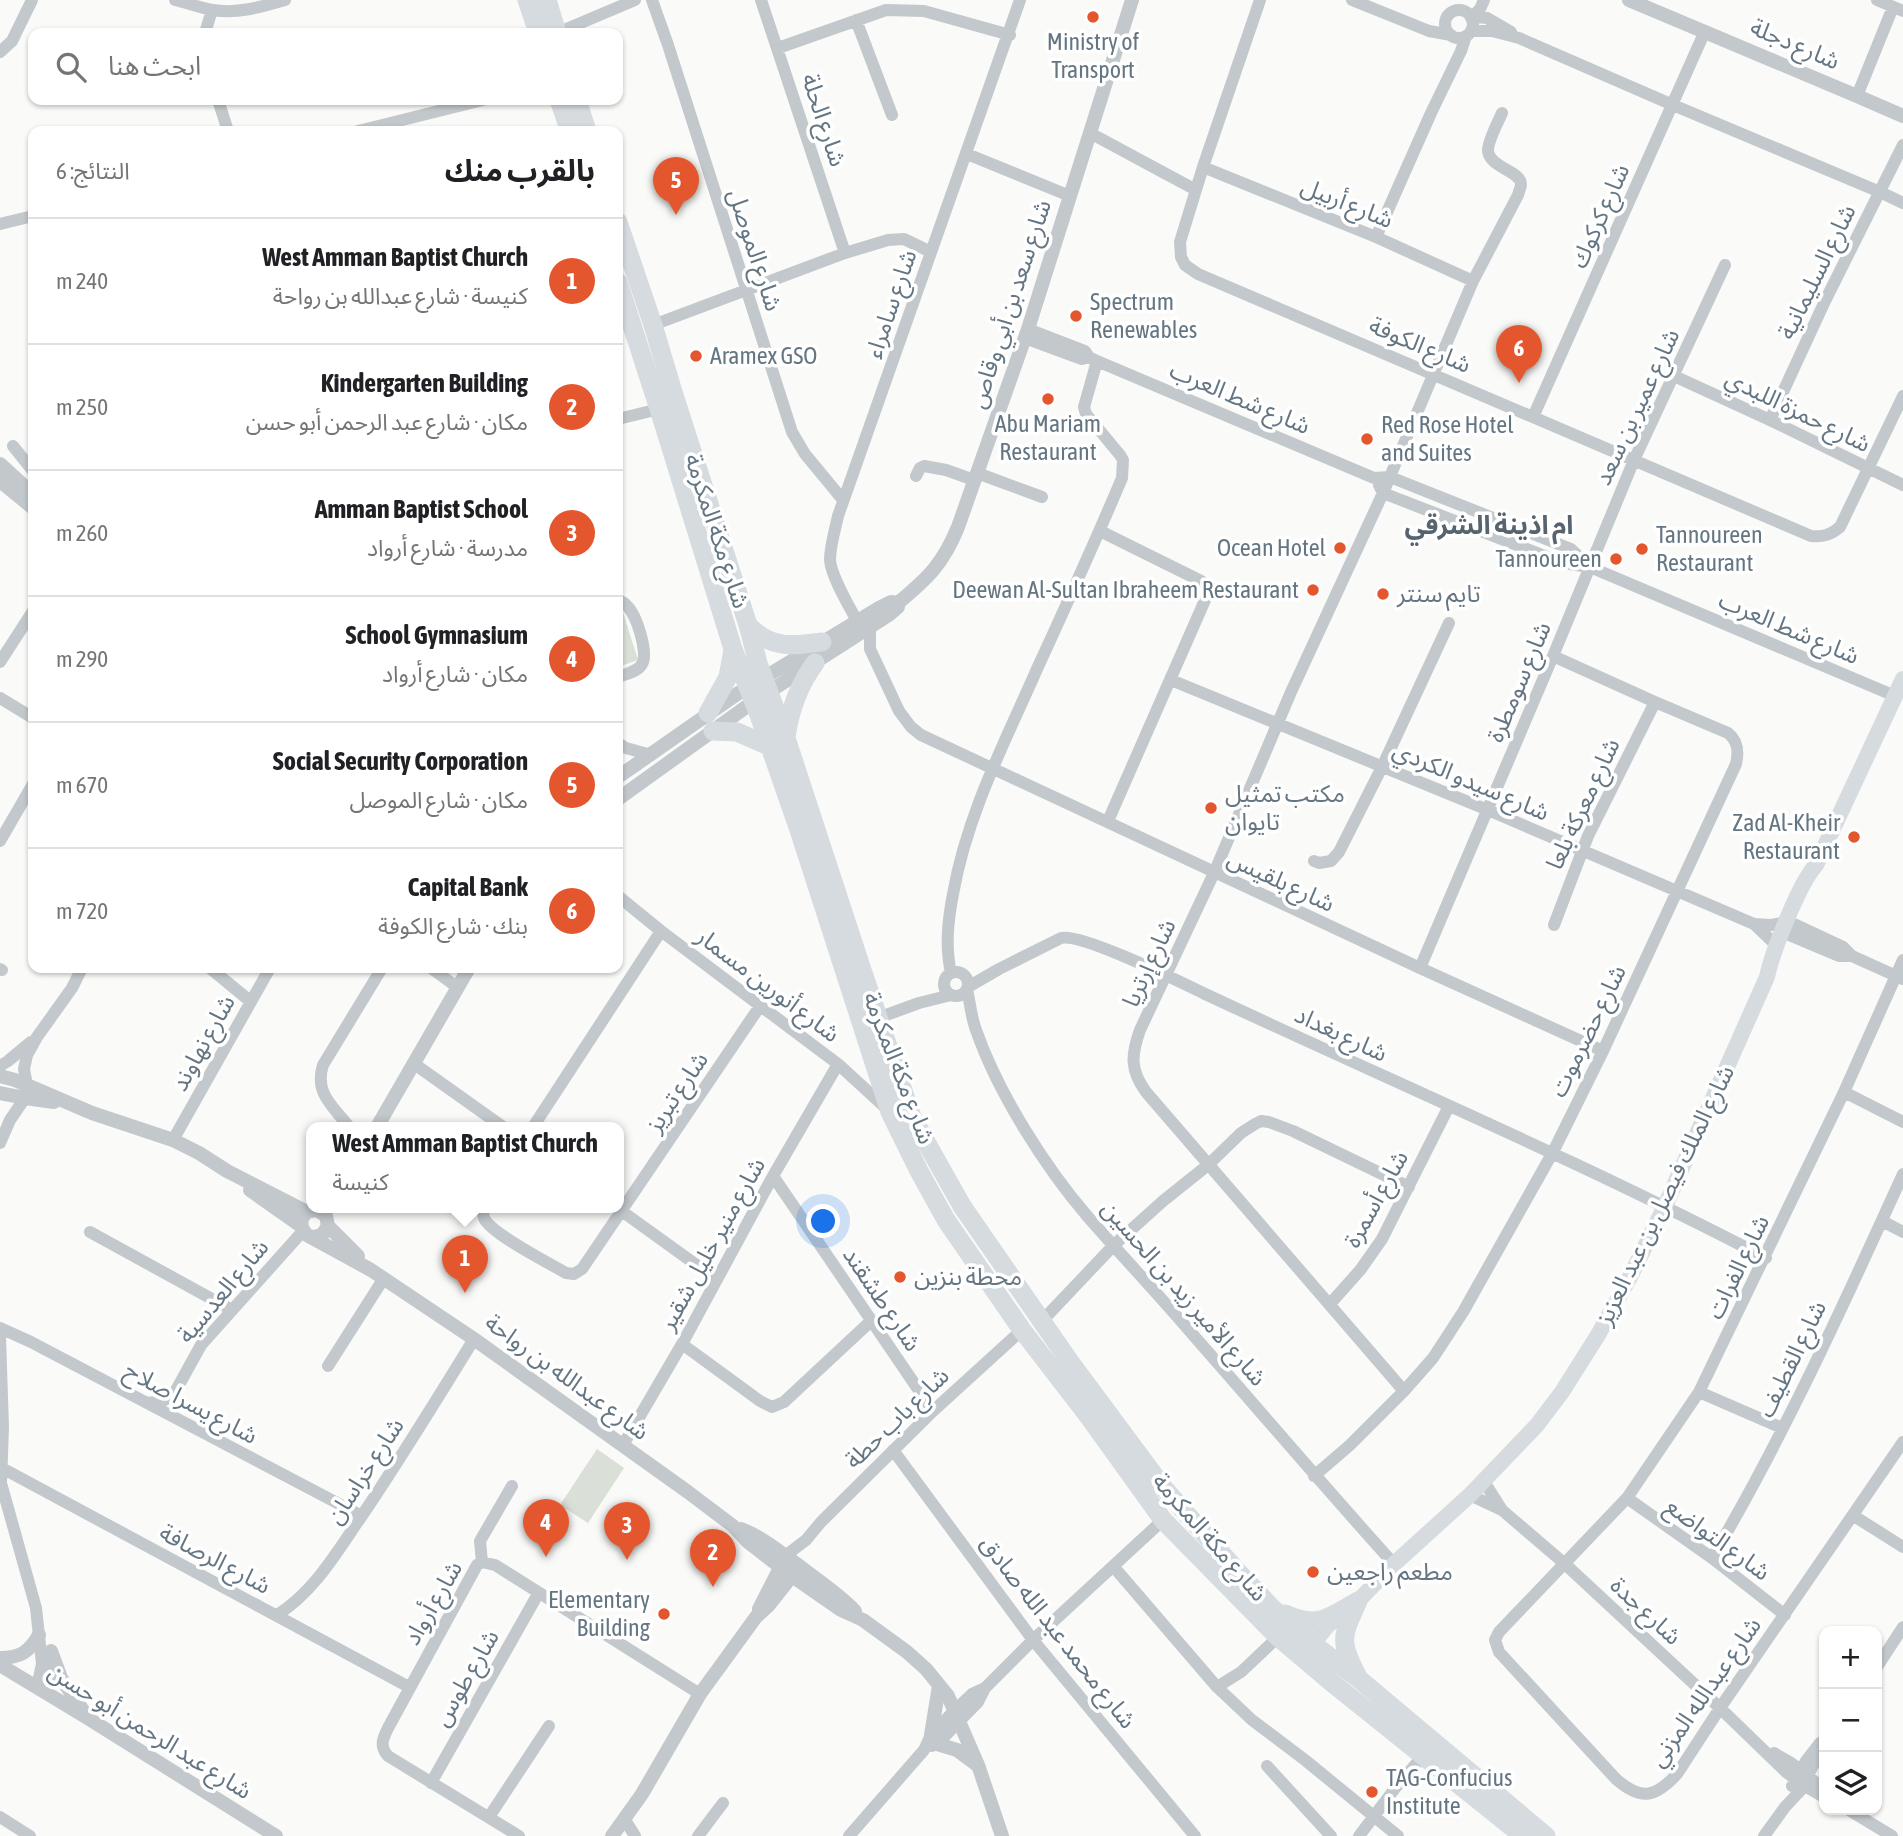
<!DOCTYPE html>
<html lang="ar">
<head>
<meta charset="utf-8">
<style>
  :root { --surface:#fff; --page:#f6f6f6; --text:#202124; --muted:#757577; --line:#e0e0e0; --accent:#e4572e }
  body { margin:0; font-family:"Asap Condensed","Noto Sans Arabic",sans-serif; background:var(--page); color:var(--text); direction:rtl }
  .controls { position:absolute; right:21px; bottom:21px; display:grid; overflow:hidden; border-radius:14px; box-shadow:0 2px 5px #0004 }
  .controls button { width:63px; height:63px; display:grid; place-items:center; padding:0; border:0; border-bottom:2px solid var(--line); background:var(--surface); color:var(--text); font:35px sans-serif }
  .you { position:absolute; left:824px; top:1222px; width:24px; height:24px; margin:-18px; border:5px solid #fff; border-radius:50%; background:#1a73e8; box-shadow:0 0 0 10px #1a73e833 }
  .badge { display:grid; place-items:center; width:46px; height:46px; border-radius:50%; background:var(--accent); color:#fff; font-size:23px; font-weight:700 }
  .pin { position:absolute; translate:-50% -58px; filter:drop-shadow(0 2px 4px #0008) }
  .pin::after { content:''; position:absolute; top:37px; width:24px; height:21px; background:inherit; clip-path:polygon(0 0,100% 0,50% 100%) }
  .popup { position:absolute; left:306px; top:1122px; width:318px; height:91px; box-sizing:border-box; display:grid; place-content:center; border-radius:14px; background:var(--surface); filter:drop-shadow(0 2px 5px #0005); font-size:23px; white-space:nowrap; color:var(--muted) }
  .popup b { font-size:26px; color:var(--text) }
  .popup::after { content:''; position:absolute; left:50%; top:100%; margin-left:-14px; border:14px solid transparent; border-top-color:var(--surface) }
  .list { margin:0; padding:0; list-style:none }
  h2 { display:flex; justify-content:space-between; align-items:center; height:91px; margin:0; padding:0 28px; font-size:30px }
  h2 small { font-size:23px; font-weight:400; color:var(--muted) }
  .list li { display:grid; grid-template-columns:46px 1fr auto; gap:21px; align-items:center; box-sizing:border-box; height:126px; padding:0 28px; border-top:2px solid var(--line) }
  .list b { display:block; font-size:26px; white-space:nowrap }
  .list p { margin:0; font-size:23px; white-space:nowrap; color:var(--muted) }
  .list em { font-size:23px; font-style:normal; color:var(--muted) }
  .icon { flex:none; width:38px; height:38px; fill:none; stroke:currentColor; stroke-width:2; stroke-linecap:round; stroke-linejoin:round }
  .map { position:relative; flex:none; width:1903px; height:1836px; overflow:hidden; direction:ltr }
  .search { position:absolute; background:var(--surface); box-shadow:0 2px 5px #0004; left:28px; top:28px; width:595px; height:77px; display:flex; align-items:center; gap:18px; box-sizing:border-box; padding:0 24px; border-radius:14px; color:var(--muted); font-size:26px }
  .panel { position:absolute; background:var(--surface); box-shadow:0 2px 5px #0004; left:28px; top:126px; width:595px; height:847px; border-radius:14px; direction:rtl }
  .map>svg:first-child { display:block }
  .green { fill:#dadfd7 }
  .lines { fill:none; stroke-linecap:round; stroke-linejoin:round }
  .minor { stroke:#c3c8cc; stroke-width:12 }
  .tertiary { stroke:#c3c8cc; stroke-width:14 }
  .secondary { stroke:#d6dbdf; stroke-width:16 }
  .primary { stroke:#d6dbdf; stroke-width:19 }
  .poi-dot { fill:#e4572e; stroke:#fff; stroke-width:2.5 }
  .labels { text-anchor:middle; stroke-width:7; stroke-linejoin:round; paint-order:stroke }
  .poi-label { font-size:24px; fill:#657683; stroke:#fff; text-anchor:start }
  .street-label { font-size:24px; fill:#657683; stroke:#fff }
  .neighbourhood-label { font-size:26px; font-weight:bold; fill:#57646e; stroke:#fff }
</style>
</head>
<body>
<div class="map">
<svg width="1903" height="1836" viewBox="0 0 1903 1836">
  <rect width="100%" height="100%" fill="#fafaf8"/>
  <path class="green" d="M621,606L638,660L618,667V607Z
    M597,1449L624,1468L588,1523L560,1505Z"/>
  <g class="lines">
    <path class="minor" d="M175,0C188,3 200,8 213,10C238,14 261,7 285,0
      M652,0L668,45L792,432L805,454L843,500
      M761,0L845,253
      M1260,0L1203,167L1180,242L1181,257L1185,265L1198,274L1811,536C1824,537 1830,535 1840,527L1903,396
      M1352,0L1429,31L1451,35
      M1877,0L1903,11
      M1445 24a14 14 0 1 1 28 0a14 14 0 1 1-28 0Z
      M1471,18L1480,9L1484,0
      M856,20L892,115
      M1472,20L1477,17L1487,18L1511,32
      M1471,31H1492L1519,38L1673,105L1880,192L1903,203
      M205,33L212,10
      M557,33L635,0
      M778,48L886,10L924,11L1010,35
      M0,52L12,41L32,0
      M1857,96L1893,7
      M218,100L228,131
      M358,131L483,100
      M1090,133L1196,190
      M967,154L1070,196
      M1203,167L1376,237L1473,281
      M0,224L33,216
      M1376,237L1431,113L1461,51L1466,36
      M653,325L845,253L888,240L904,239L931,252
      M1028,329L1085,351L1089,357L1097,361L1374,478L1390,477L1571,549L1590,567
      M1025,338L1082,359L1089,357
      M1674,376L1770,420L1903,485
      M1533,417L1705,31
      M618,419L659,409
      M1770,420L1825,301L1903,145
      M13,446L33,471
      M977,473L1042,497
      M916,476L920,468L924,466L946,470L974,480
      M1379,485L1383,493L1563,563L1590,567L1895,696
      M1100,531L1201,581L1207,585L1209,591L1108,821
      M618,600C623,602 624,602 627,606C636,614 649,653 642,664C638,672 625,674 618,677
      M857,621C849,606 831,576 830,560C830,546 835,530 838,516L1020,0
      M870,628V649L899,711L911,727L921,735L1420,968L1603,1051
      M0,662L33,611
      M1171,680L1488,810L1754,924L1777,946
      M0,698L33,718
      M618,743L626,748L651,755
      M0,841L33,784
      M1314,861L1319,863L1331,861L1339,852L1382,767L1449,623
      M618,896L661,931L838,1064L886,1108
      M1754,924L1771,925L1787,922L1796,925L1843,947L1852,956L1903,979
      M1554,925L1588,836L1655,702
      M1782,932L1839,956H1852
      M1903,960L1844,1092L1699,1392L1627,1498L1499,1632L1495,1640L1499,1652L1616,1779C1641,1801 1655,1798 1677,1774L1720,1708L1903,1442
      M210,968L250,1001
      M431,968L457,987
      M1420,968L1553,656L1634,460L1725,265
      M0,969L2,970
      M944 984a12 12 0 1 1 24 0a12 12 0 1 1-24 0Z
      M951,973C945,946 948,920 953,894C967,814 1005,742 1037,669C1066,606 1095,542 1122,478L1123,460L1120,455L1086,414L1084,407L1097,361
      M968,987L999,969L1061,938C1082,933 1178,981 1203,993C1391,1081 1582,1162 1766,1258
      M967,989C970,1002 971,1017 976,1030C998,1093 1045,1167 1088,1217C1123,1257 1159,1295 1194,1336C1261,1412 1326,1489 1394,1564
      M878,1018L919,1003L951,995
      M413,1063L503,1127
      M0,1066L8,1061L31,1042
      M27,1085L24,1069L27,1055L37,1037L72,988L82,968
      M1844,1092L1903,1122
      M349,1127C333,1106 314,1093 323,1065L382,968
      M533,1127L661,931
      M173,1140L270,968
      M0,1143L10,1120L25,1098
      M773,1176L933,1411
      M484,1207C483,1211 483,1214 484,1218C491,1234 549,1263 566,1273L574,1274L582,1269L760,1006
      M616,1207L716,1279
      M1882,1221L1903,1232
      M90,1232L232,1310
      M1330,1304L1361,1269L1382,1239L1449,1106
      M1041,1322L1114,1245L1163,1201L1208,1165L1241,1133L1255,1124L1261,1121L1269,1122L1293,1131L1409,1187
      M0,1328L31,1342L362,1516
      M0,1337L3,1427L1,1483L36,1608L42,1664L37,1687
      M682,1344L760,1401L772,1407L784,1402L871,1321
      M328,1366L384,1278
      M1404,1391L1146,1092C1130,1070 1131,1055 1140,1030L1214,873L1291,692L1383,493L1473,281L1518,195C1519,191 1521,188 1521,184C1521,171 1488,167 1488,150C1488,141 1498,122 1502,113
      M1699,1392L1782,1428
      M147,1403L163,1401L174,1394L201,1345L303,1231
      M623,1445L682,1344L773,1176L838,1064
      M893,1450L1033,1640L1195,1836
      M0,1467L409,1687
      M1314,1476L1350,1445L1404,1391L1433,1358L1463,1312L1553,1152L1603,1051L1736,764C1739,751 1738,741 1728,733L1655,702L1553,656
      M1483,1480L1502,1510
      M1470,1495L1502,1510L1565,1564L1720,1708L1786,1772L1803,1785L1824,1797
      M1627,1498L1712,1558L1785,1615
      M1854,1516L1903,1547
      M785,1556L806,1540L821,1522L933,1411L1022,1330
      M1712,1558C1784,1436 1844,1304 1903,1174
      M482,1562L480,1541L512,1486
      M1113,1566L1217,1687L1241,1672L1278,1637
      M277,1615C312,1593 334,1557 357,1523C398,1463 436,1401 474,1339
      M1877,1667L1903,1627
      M1217,1687L1252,1720L1305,1760L1398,1836
      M44,1691L51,1674V1658
      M932,1746L937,1744L978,1702L985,1688
      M1774,1753L1791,1763L1824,1789
      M1267,1766L1331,1836
      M431,1783L538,1594
      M1792,1786L1806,1761L1820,1743
      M1849,1810L1892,1836
      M0,1817L30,1836
      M489,1817L549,1726
      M625,1820L635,1836
      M519,1836L388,1756C379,1746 383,1738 388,1728L477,1565L482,1562L495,1565L700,1694
      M698,1836L723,1803
      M849,1836L924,1750L931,1735L955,1710L972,1694L985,1688L1033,1640L1163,1520
      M1359,1836L1396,1787L1423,1756
      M1764,1836L1785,1807L1800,1791L1824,1744"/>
    <path class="tertiary" d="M1629,0L1857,96L1903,116
      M0,464L33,494
      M0,481L33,508
      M618,777L737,694L879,608L891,602L898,603
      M618,799L753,702L890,614L898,607V603C928,578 943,564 958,527L1028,329L1132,0
      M0,1076L15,1080L92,1113L173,1140L199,1153L227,1171L307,1212
      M0,1093L25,1098L54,1102
      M377,1127L469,968
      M250,1190L301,1226
      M328,1226L358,1256
      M312,1237L322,1235L328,1226L326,1216L317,1210L307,1212C299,1220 300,1227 307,1235L371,1270L474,1339L688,1492L733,1526L748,1542L792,1576L841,1610L863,1620L907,1652L926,1669L948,1696L978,1765L1002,1836
      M741,1529C762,1537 780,1552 798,1565C817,1580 838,1593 855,1611
      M759,1609L783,1562
      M51,1651L61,1678L84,1712
      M0,1658C20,1658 29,1652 39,1635
      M0,1665L86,1717L276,1836
      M931,1735L939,1686
      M937,1744L957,1750L976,1764
      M612,1836L642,1794L700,1694L756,1617L769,1605L792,1576L798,1565"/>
    <path class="secondary" d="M1313,1644L1327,1626L1358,1601L1394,1564L1470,1495L1537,1425L1562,1392L1598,1335L1630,1277L1665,1206L1767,977C1772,952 1800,882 1816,865L1903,679"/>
    <path class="primary" d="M527,0L538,33
      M547,0L557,33
      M559,100L570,131
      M577,100L587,131
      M618,222L653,325L673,392L748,625L758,663L786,738L862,970L912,1117L962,1206L1070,1362L1162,1486L1238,1572L1273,1609L1313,1644L1359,1679L1546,1836
      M618,282L659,409L733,649L759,715L800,833L890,1112L919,1171L946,1220L1022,1330L1089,1417L1163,1520L1278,1637L1330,1681L1523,1836
      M748,625C771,649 791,646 822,642
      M708,713L728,677L733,650
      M713,731L737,732L769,746
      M786,737C790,709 798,686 815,663
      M1285,1614C1318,1629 1328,1618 1358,1601
      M1357,1675C1338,1640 1343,1635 1358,1601"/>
  </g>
  <g class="poi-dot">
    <circle cx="1093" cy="17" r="7"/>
    <circle cx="1076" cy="316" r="7"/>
    <circle cx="696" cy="356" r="7"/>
    <circle cx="1048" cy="399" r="7"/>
    <circle cx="1367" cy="439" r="7"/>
    <circle cx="1340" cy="548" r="7"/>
    <circle cx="1642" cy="549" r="7"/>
    <circle cx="1616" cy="559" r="7"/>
    <circle cx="1313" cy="590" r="7"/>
    <circle cx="1383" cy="594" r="7"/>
    <circle cx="1211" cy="808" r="7"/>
    <circle cx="1854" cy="837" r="7"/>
    <circle cx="900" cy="1277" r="7"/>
    <circle cx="1313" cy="1572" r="7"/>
    <circle cx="664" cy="1614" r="7"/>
    <circle cx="1372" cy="1792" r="7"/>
  </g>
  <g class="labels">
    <g class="poi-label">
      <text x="1093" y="50" text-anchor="middle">Ministry of<tspan x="1093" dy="28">Transport</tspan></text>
      <text x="1090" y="310">Spectrum<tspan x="1090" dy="28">Renewables</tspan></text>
      <text x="710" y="364">Aramex GSO</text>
      <text x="1048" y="432" text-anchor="middle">Abu Mariam<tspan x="1048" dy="28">Restaurant</tspan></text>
      <text x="1381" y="433">Red Rose Hotel<tspan x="1381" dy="28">and Suites</tspan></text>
      <text x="1656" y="543">Tannoureen<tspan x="1656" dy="28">Restaurant</tspan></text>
      <text x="1326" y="556" text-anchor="end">Ocean Hotel</text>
      <text x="1602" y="567" text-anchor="end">Tannoureen</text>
      <text x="1299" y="598" text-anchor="end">Deewan Al-Sultan Ibraheem Restaurant</text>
      <text x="1397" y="602">تايم سنتر</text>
      <text x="1225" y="802">مكتب تمثيل<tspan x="1225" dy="28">تايوان</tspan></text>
      <text x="1840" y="831" text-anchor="end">Zad Al-Kheir<tspan x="1840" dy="28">Restaurant</tspan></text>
      <text x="914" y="1285">محطة بنزين</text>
      <text x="1327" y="1580">مطعم راجعين</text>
      <text x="650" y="1608" text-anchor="end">Elementary<tspan x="650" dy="28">Building</tspan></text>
      <text x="1386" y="1786">TAG-Confucius<tspan x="1386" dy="28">Institute</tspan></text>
    </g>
    <g class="street-label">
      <text transform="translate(1795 44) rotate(23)" y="8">شارع دجلة</text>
      <text transform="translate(824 120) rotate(72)" y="8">شارع الحلة</text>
      <text transform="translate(1347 203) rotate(22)" y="8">شارع أربيل</text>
      <text transform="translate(1600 216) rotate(-66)" y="8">شارع كركوك</text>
      <text transform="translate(755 250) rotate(72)" y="8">شارع الموصل</text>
      <text transform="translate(1817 272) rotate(-64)" y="8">شارع السليمانية</text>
      <text transform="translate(891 304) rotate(-71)" y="8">شارع سامراء</text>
      <text transform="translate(1010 304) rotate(-72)" y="8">شارع سعد بن أبي وقاص</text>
      <text transform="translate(1420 345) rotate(23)" y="8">شارع الكوفة</text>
      <text transform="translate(1240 398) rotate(23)" y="8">شارع شط العرب</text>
      <text transform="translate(1637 407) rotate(-65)" y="8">شارع عمير بن سعد</text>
      <text transform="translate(1798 411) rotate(26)" y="8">شارع حمزة اللبدي</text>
      <text transform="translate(717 531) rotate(72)" y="8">شارع مكة المكرمة</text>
      <text transform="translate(1789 628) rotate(23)" y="8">شارع شط العرب</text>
      <text transform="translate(1519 682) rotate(-67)" y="8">شارع سومطرة</text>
      <text transform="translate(1471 781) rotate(23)" y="8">شارع سيدو الكردي</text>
      <text transform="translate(1583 804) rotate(-65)" y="8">شارع معركة بلعا</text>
      <text transform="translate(1281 881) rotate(25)" y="8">شارع بلقيس</text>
      <text transform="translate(1149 963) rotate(-65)" y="8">شارع إرتريا</text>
      <text transform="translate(768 985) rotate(37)" y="8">شارع أنورين مسمار</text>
      <text transform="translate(1588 1031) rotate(-64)" y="8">شارع حضرموت</text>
      <text transform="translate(1341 1034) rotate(25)" y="8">شارع بغداد</text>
      <text transform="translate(203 1043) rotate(-61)" y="8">شارع نهاوند</text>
      <text transform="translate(899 1068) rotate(69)" y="8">شارع مكة المكرمة</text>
      <text transform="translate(677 1092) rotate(-56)" y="8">شارع تبريز</text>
      <text transform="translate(1665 1195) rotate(-64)" y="8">شارع الملك فيصل بن عبد العزيز</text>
      <text transform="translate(1376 1199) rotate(-61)" y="8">شارع أسمرة</text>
      <text transform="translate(712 1244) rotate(-61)" y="8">شارع منير خليل شقير</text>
      <text transform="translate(1738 1267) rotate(-64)" y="8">شارع الفرات</text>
      <text transform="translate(223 1291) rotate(-50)" y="8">شارع العدسية</text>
      <text transform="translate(1184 1293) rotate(49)" y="8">شارع الأمير زيد بن الحسين</text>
      <text transform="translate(882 1299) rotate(56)" y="8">شارع طشقند</text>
      <text transform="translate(1792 1359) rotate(-64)" y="8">شارع القطيف</text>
      <text transform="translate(567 1377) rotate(36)" y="8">شارع عبدالله بن رواحة</text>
      <text transform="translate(191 1403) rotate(28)" y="8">شارع يسرا صلاح</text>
      <text transform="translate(897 1418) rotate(-44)" y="8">شارع باب حطة</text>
      <text transform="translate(365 1471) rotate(-57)" y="8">شارع خراسان</text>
      <text transform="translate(1210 1537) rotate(49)" y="8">شارع مكة المكرمة</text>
      <text transform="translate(1718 1539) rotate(36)" y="8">شارع التواضع</text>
      <text transform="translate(215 1559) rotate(28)" y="8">شارع الرصافة</text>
      <text transform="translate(433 1603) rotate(-60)" y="8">شارع أرواد</text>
      <text transform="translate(1646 1611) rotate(43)" y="8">شارع جدة</text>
      <text transform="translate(1058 1632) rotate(52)" y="8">شارع محمد عبد الله صادق</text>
      <text transform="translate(466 1678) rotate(-60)" y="8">شارع طوس</text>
      <text transform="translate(1705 1692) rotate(-55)" y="8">شارع عبدالله المزني</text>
      <text transform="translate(150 1731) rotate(32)" y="8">شارع عبد الرحمن أبو حسن</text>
    </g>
    <g class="neighbourhood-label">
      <text x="1489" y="534">ام اذينة الشرقي</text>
    </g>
  </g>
</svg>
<div class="controls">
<button>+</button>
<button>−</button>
<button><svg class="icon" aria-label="layers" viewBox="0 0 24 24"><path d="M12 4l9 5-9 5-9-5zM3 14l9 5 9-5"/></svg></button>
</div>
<div class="you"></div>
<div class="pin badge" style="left:465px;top:1293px">1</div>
<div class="popup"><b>West Amman Baptist Church</b>كنيسة</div>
<div class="pin badge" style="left:713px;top:1587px">2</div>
<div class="pin badge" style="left:627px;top:1560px">3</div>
<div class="pin badge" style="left:546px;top:1557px">4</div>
<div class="pin badge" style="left:676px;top:215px">5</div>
<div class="pin badge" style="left:1519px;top:383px">6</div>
<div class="search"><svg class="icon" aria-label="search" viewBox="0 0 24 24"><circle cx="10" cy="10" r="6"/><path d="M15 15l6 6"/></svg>ابحث هنا</div>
<section class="panel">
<h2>بالقرب منك<small>النتائج: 6</small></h2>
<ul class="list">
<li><span class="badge">1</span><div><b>West Amman Baptist Church</b><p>كنيسة · شارع عبدالله بن رواحة</p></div><em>240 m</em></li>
<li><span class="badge">2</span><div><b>Kindergarten Building</b><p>مكان · شارع عبد الرحمن أبو حسن</p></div><em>250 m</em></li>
<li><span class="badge">3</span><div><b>Amman Baptist School</b><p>مدرسة · شارع أرواد</p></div><em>260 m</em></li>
<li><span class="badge">4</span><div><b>School Gymnasium</b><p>مكان · شارع أرواد</p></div><em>290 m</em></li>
<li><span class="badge">5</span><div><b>Social Security Corporation</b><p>مكان · شارع الموصل</p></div><em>670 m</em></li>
<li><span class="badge">6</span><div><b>Capital Bank</b><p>بنك · شارع الكوفة</p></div><em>720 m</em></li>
</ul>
</section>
</div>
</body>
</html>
